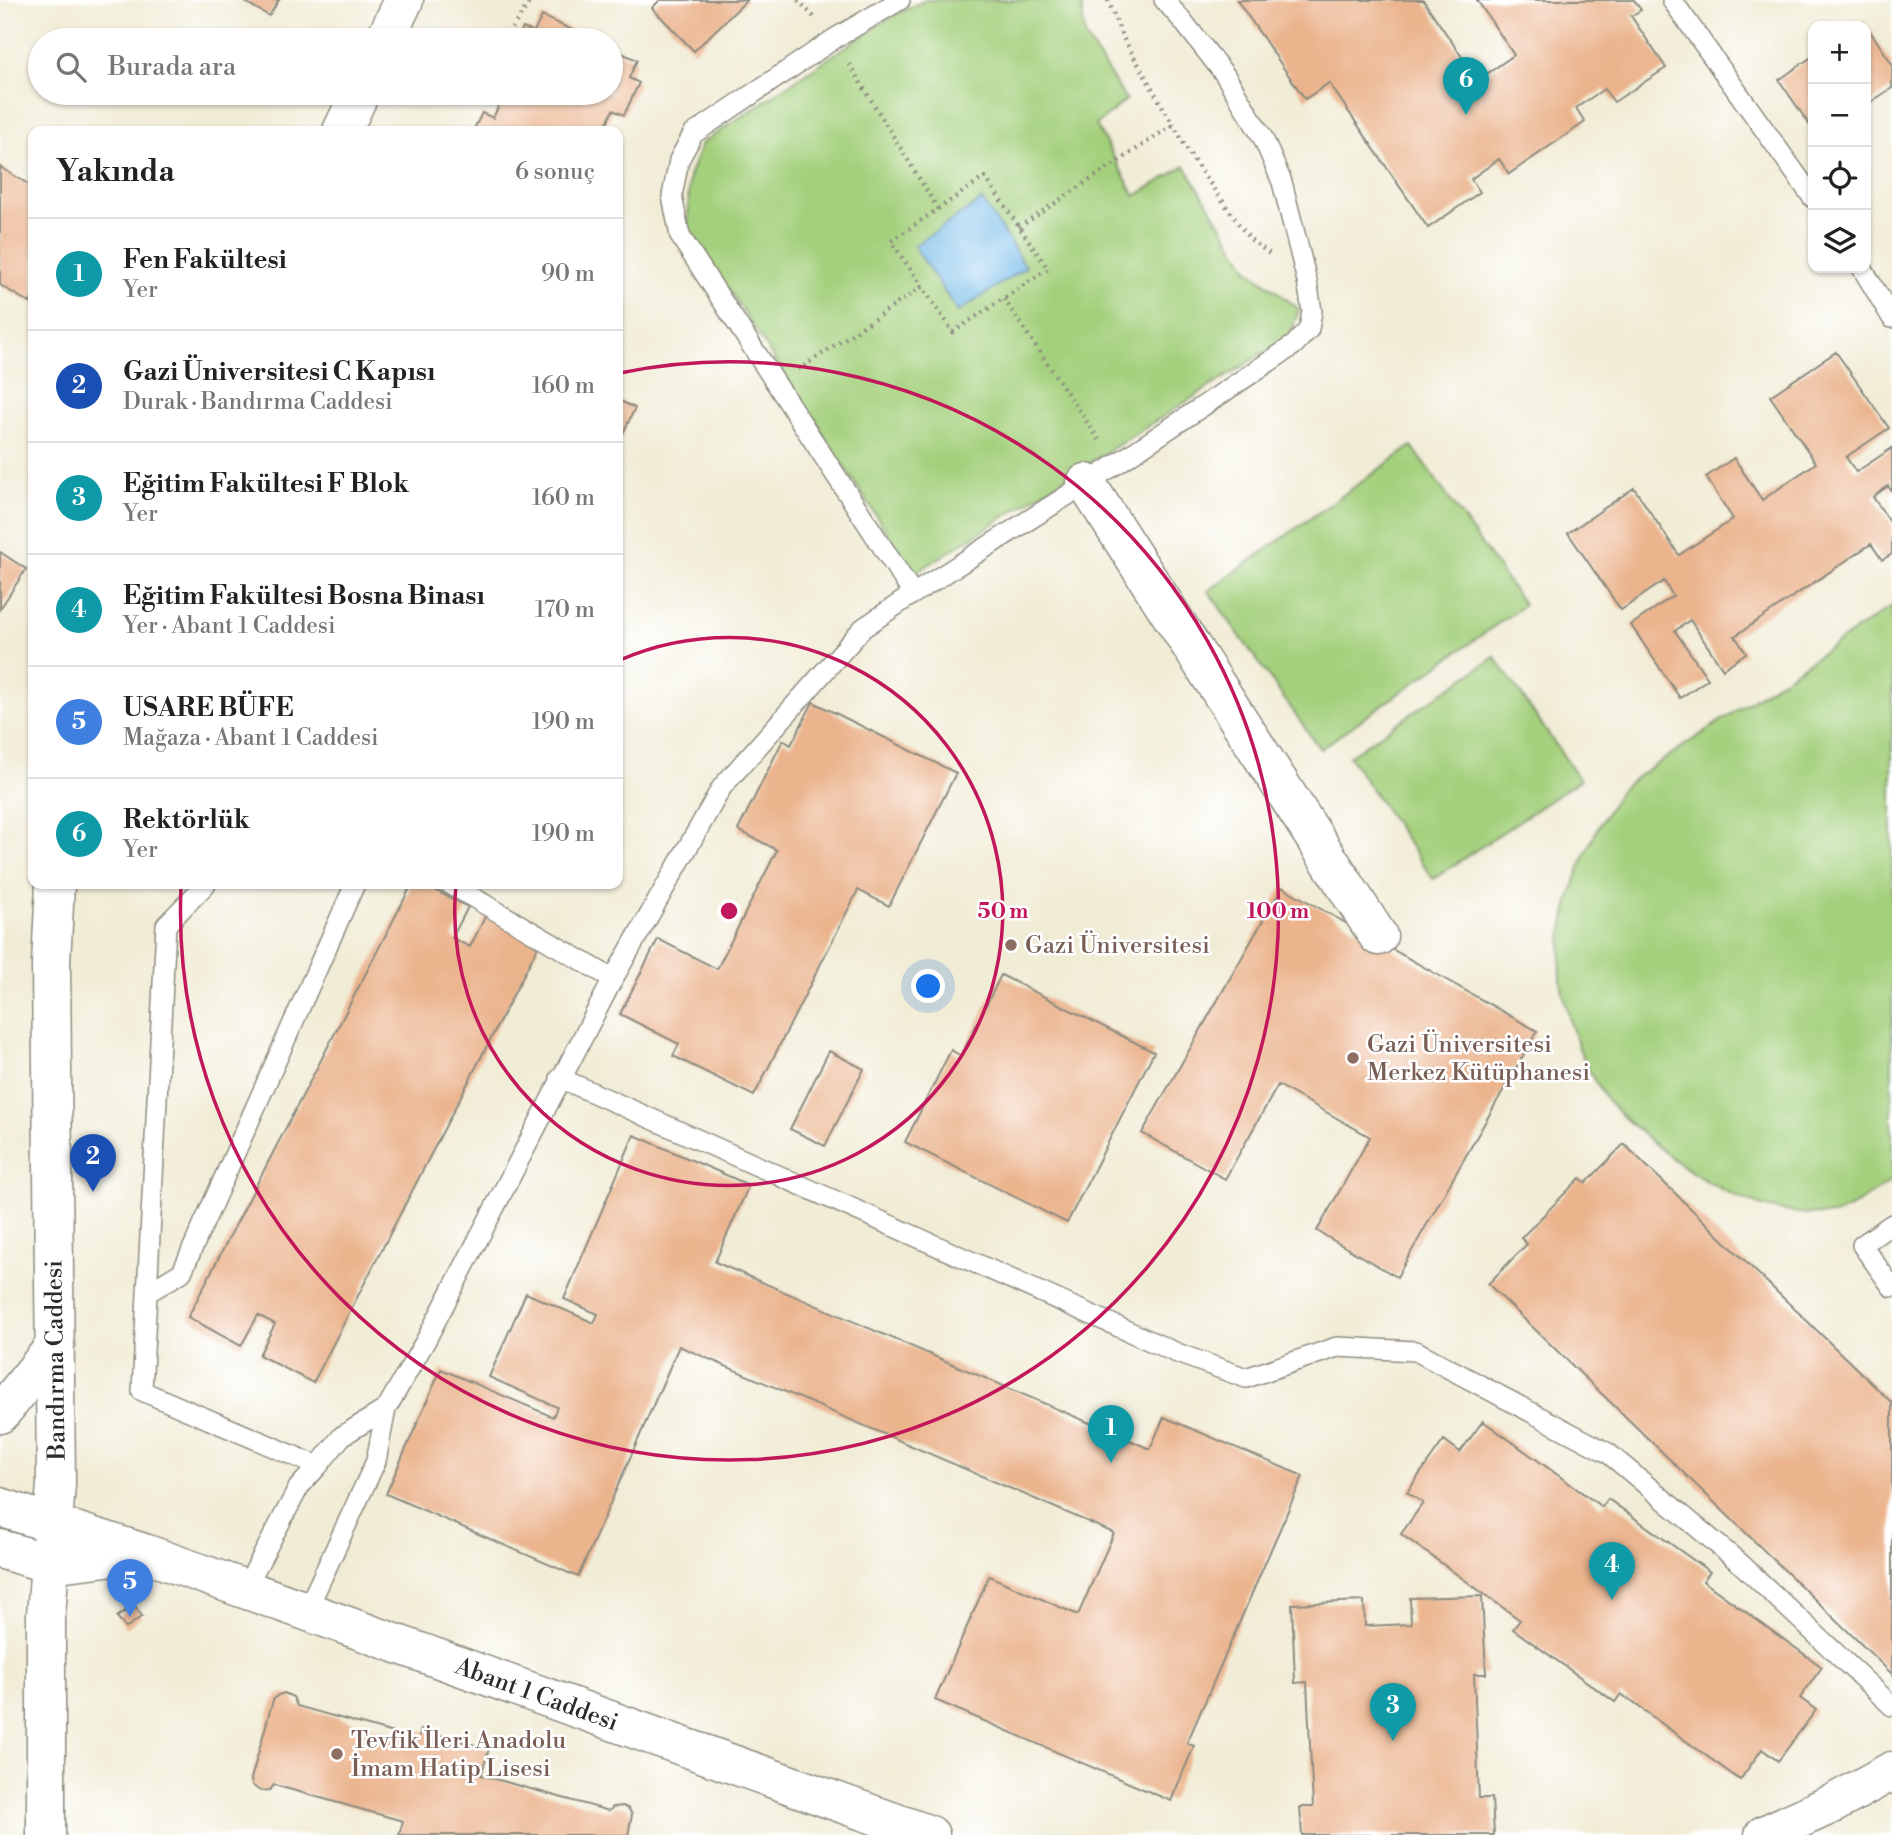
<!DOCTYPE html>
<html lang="tr">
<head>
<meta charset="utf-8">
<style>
  :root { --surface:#fff; --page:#f6f6f6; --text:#222; --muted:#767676; --line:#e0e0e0; --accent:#c8321e }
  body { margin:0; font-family:"Libre Bodoni",serif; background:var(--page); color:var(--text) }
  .controls { position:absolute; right:21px; top:21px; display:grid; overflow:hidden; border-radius:14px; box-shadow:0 2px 5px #0004 }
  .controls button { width:63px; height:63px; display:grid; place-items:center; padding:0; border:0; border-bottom:2px solid var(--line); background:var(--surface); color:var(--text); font:35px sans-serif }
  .you { position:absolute; left:929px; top:987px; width:24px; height:24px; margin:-18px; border:5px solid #fff; border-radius:50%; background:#1a73e8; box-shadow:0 0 0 10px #1a73e833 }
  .badge { display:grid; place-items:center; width:46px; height:46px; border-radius:50%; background:var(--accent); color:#fff; font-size:23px; font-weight:700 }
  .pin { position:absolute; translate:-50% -58px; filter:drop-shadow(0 2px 4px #0008) }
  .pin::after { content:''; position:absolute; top:37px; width:24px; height:21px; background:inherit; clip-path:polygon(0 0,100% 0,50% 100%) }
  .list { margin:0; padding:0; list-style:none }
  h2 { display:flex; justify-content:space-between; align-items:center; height:91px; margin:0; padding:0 28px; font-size:30px }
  h2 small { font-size:23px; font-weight:400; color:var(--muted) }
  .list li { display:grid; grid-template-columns:46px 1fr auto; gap:21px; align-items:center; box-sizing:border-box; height:112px; padding:0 28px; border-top:2px solid var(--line) }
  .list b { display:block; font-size:26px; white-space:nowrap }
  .list p { margin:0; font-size:23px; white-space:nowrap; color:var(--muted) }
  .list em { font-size:23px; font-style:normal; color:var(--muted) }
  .icon { flex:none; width:38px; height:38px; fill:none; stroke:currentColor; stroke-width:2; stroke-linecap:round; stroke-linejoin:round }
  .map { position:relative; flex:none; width:1892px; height:1835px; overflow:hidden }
  .search { position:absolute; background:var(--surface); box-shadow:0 2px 5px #0004; left:28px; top:28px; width:595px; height:77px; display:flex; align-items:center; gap:18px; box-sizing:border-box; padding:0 24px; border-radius:38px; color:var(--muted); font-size:26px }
  .panel { position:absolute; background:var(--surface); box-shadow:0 2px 5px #0004; left:28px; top:126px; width:595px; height:763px; border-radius:14px }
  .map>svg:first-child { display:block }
  .green { fill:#a4d07d; stroke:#687e54; stroke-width:2 }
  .water { fill:#71b9e8; stroke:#4e728a; stroke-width:2 }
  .building { fill:#ebb48d }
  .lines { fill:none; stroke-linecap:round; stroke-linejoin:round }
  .service-casing { stroke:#8e8c80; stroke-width:22 }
  .minor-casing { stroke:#8e8c80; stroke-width:41 }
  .secondary-casing { stroke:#8e8c80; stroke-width:41 }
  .path { stroke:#8e8c80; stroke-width:4.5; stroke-dasharray:2 5; stroke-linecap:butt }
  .service { stroke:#fff; stroke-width:19 }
  .minor { stroke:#fff; stroke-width:38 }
  .secondary { stroke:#fff; stroke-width:38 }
  .ring { fill:none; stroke:#c2185b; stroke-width:3.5 }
  .education-dot { fill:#8d6e63; stroke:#fff; stroke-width:2.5 }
  .labels { text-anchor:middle; stroke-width:5; stroke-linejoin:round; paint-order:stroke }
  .education-label { font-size:24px; fill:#785e54; stroke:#fff; text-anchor:start }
  .street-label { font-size:24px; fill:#2b2b2b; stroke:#fff }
  .centre { fill:#c2185b; stroke:#fff; stroke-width:3.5 }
  .ring-label { font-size:21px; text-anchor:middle; font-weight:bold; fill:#c2185b; stroke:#fff; stroke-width:5; stroke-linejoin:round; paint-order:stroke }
</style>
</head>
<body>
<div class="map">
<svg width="1892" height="1835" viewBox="0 0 1892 1835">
  <rect width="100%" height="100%" fill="#fff"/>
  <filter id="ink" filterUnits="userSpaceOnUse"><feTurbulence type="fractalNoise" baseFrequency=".0143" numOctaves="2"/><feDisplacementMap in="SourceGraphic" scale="14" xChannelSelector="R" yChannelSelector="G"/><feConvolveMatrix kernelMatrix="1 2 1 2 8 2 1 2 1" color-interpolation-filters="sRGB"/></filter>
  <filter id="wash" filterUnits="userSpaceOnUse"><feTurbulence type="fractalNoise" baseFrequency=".00686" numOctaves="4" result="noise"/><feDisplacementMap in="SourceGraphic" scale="28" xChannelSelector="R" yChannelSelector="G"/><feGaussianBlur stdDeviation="1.57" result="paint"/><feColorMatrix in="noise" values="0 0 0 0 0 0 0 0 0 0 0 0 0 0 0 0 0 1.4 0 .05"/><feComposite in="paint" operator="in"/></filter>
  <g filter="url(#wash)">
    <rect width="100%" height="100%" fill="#f1ecd5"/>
    <path class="green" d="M925,0H1081L1085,36L1126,100L1096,125L1135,196L1185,166L1248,269L1299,309L1290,336L914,574L688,227L689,177L702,143L884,21Z
      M1412,446L1524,605L1320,749L1208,591Z
      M1892,606V1180C1877,1190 1850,1211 1833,1215C1826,1216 1818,1214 1812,1214C1747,1212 1690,1176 1643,1134C1631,1124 1618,1113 1608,1101C1586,1072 1574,1040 1566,1005C1564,996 1561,987 1561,979C1557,910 1585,841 1624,786Z
      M1495,657L1580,780L1433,879L1349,756Z"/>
    <path class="water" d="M982,200L1026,267L958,312L914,246Z"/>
    <g id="blocks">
      <path class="building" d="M242,0H279L269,16Z
        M660,0H747L694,51L652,8Z
        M1237,0H1423L1478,80L1514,55L1477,0H1634L1641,10L1631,16L1666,68L1614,102L1604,89L1576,108L1585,122L1509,174L1499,159L1471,179L1480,192L1428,228L1329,83L1305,99Z
        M542,16L594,40H517L523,28L534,32Z
        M1864,22L1892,64V88L1866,105V26H1858Z
        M611,48L637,60L629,78L639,83L624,115L613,110L603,131H473L482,113L493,118L505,93H611Z
        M1813,56V130L1779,80Z
        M0,167L33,187V297L30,303L0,285Z
        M1836,352L1889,428L1846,457L1856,472L1892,448V492L1888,486L1873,497L1892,525V554L1882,560L1871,544L1735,636L1746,653L1723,669L1690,620L1675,631L1708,679L1680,698L1631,625L1673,596L1664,581L1621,610L1568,533L1634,488L1679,555L1733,519L1706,477L1734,458L1762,500L1816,463L1770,396Z
        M618,400L635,408L618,444Z
        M0,552L26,569L0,609Z
        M813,702L956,773L889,906L858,890L754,1096L673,1056L679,1044L620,1014L658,939L717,969L777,850L738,830L783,740L791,745Z
        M412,884H423L468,907L452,938L470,947L486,915L540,943L313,1383L259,1355L275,1324L258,1315L241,1346L188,1317Z
        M1282,887L1537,1031L1397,1277L1317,1231L1370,1137L1278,1085L1225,1179L1142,1133Z
        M1001,975L1154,1052L1067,1223L905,1142L951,1050L961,1056Z
        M829,1051L864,1069L825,1146L790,1129Z
        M634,1135L749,1185L715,1262L1150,1449L1164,1417L1303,1476L1187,1743L1194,1746L1171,1801L935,1700L989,1576L1078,1615L1114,1533L679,1346L578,1577L386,1494L441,1369L553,1417L557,1407L489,1377L526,1293L594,1323L598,1314L564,1299Z
        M1624,1144L1892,1403V1674L1488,1284L1527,1244L1521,1238L1580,1178L1586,1183Z
        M1483,1421L1602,1507L1608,1499L1710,1572L1703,1581L1822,1667L1800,1698L1816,1710L1778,1761L1762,1749L1740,1780L1621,1694L1615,1702L1513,1629L1520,1620L1401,1534L1423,1503L1407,1492L1444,1440L1460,1452Z
        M1482,1596L1486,1674H1474L1479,1798H1492L1494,1835H1302L1300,1807H1313L1307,1682L1295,1683L1292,1604L1364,1601L1365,1626L1411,1624L1410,1598Z
        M134,1605L142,1616L126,1628L117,1617Z
        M284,1693L293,1697L297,1706L418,1740L421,1730L489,1749L481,1775L609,1811L613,1807L623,1806L629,1809L632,1815L628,1835H399L403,1821L274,1785L270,1790L260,1791L252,1785L251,1779L273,1700L278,1695Z"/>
    </g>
  </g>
  <g filter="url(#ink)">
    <use href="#blocks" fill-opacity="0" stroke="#8e8c80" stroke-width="2"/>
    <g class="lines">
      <g class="service-casing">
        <path id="service" d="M900,0L834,39L693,134L679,160L672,196L680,236L913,594
          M1672,0L1813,198
          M1862,268L1892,318
          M206,884L166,925L142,1391L318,1466
          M450,884L613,979
          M560,1078L1177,1353L1246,1378L1337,1347L1416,1351L1608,1453L1741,1564L1892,1706
          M1892,1224L1862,1245L1892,1287
          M147,1293L182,1272L355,884
          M245,1589L299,1487L318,1466L342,1436L386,1409
          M306,1612L376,1461L386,1409L426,1340L613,979L722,787L863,628L913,594L1115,465L1294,345L1309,329L1312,311L1307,281L1282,182L1263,138L1225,75L1182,20L1164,0"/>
      </g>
      <g class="minor-casing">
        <path id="minor" d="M1086,483L1378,936
          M0,1414L55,1346
          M0,1507L144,1553L930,1835
          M0,1549L50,1564L131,1554
          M1764,1835L1834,1803L1892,1771"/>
      </g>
      <g class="secondary-casing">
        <path id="secondary" d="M385,40L404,0
          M342,131L360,93
          M46,1835V1615L56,1484L51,963L55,884"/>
      </g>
      <path class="path" d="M798,0L815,18
        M1108,0L1122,36L1194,161L1249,238L1270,254
        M504,40L531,0
        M849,64L938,209
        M985,177L1048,269L953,332L891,241Z
        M1019,227L1173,125
        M1004,299L1101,443
        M798,370L922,287"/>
      <use href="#service" class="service"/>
      <use href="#minor" class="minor"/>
      <use href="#secondary" class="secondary"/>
    </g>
  </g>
  <g class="ring">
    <path d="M620 660A274 274 0 1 1 456 885"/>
    <path d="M620 373A549 549 0 1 1 181 887"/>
  </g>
  <g class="education-dot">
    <circle cx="1011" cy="945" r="7"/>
    <circle cx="1353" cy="1058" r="7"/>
    <circle cx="337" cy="1754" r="7"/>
  </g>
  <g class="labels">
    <g class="education-label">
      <text x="1025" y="953">Gazi Üniversitesi</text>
      <text x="1367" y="1052">Gazi Üniversitesi<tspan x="1367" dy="28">Merkez Kütüphanesi</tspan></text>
      <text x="351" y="1748">Tevfik İleri Anadolu<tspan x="351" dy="28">İmam Hatip Lisesi</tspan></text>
    </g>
    <g class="street-label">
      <text transform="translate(55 1360) rotate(-91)" y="8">Bandırma Caddesi</text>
      <text transform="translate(537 1694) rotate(20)" y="8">Abant 1 Caddesi</text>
    </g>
  </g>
  <circle cx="729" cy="911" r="10" class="centre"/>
  <g class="ring-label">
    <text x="1003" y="918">50 m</text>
    <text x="1278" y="918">100 m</text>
  </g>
</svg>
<div class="controls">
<button>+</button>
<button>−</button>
<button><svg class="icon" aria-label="locate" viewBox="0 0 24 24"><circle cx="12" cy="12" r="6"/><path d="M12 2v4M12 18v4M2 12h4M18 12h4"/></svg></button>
<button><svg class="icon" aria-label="layers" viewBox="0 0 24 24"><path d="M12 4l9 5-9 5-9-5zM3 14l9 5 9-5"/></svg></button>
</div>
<div class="you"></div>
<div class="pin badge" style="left:1111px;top:1463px;background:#0f9aa8">1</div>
<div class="pin badge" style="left:93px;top:1192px;background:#1a4fb4">2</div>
<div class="pin badge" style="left:1393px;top:1741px;background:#0f9aa8">3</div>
<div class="pin badge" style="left:1612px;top:1600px;background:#0f9aa8">4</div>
<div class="pin badge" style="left:130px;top:1617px;background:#3f7fe0">5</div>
<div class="pin badge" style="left:1466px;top:115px;background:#0f9aa8">6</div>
<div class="search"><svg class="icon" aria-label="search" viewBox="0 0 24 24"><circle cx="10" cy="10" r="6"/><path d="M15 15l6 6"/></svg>Burada ara</div>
<section class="panel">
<h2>Yakında<small>6 sonuç</small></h2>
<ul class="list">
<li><span class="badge" style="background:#0f9aa8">1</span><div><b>Fen Fakültesi</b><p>Yer</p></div><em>90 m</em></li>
<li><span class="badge" style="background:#1a4fb4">2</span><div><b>Gazi Üniversitesi C Kapısı</b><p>Durak · Bandırma Caddesi</p></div><em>160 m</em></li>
<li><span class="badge" style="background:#0f9aa8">3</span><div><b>Eğitim Fakültesi F Blok</b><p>Yer</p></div><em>160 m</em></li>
<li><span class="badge" style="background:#0f9aa8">4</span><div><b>Eğitim Fakültesi Bosna Binası</b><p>Yer · Abant 1 Caddesi</p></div><em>170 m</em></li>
<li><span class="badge" style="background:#3f7fe0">5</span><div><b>USARE BÜFE</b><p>Mağaza · Abant 1 Caddesi</p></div><em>190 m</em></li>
<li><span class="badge" style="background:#0f9aa8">6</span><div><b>Rektörlük</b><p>Yer</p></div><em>190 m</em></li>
</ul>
</section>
</div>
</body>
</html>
